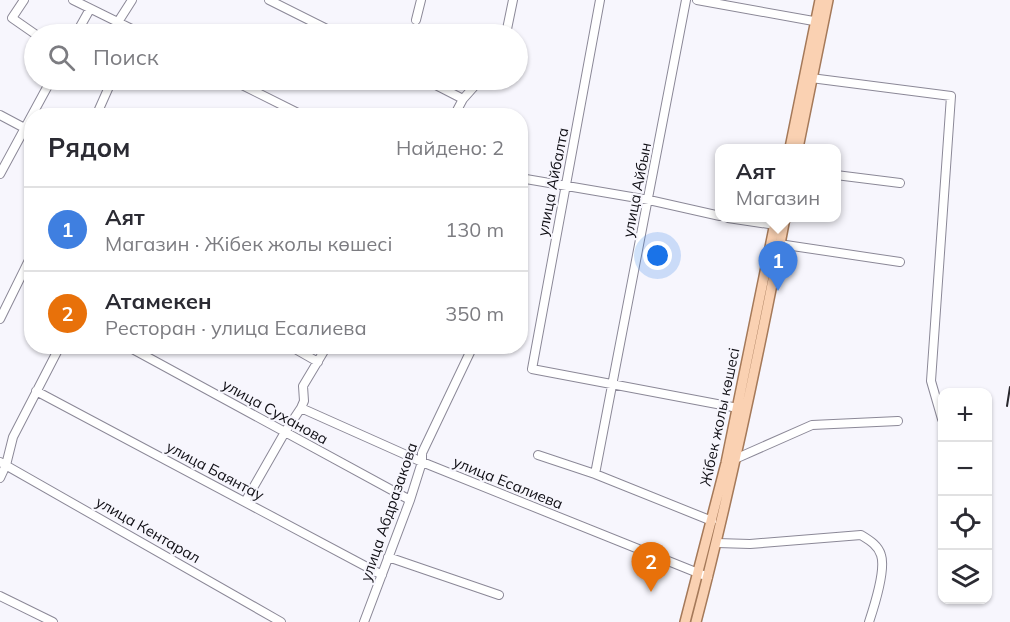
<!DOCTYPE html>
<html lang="ru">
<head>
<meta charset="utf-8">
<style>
  :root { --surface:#fff; --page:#f2f2f3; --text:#2b2b33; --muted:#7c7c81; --line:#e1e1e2; --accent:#8f2184 }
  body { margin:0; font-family:Mulish,sans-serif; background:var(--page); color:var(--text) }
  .controls { position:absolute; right:18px; bottom:18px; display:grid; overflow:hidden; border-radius:12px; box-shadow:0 2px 4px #0004 }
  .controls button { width:54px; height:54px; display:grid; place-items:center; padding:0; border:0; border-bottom:2px solid var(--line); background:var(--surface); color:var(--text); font:30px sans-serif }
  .you { position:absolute; left:658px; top:256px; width:21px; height:21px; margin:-15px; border:4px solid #fff; border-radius:50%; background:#1a73e8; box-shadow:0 0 0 9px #1a73e833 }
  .badge { display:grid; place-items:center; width:39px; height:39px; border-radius:50%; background:var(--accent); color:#fff; font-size:20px; font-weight:700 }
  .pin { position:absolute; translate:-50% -50px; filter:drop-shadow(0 2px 3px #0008) }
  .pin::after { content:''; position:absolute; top:32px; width:21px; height:18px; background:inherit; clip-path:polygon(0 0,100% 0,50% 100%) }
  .popup { position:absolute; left:715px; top:144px; width:126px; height:78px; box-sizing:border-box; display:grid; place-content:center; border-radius:12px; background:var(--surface); filter:drop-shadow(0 2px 4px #0005); font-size:20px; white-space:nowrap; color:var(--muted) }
  .popup b { font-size:22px; color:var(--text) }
  .popup::after { content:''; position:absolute; left:50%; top:100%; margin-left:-12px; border:12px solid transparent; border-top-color:var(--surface) }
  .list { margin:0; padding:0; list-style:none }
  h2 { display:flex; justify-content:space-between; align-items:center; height:78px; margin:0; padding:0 24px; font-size:26px }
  h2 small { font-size:20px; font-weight:400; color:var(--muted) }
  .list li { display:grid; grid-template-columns:39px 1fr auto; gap:18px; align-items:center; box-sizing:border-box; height:84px; padding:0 24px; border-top:2px solid var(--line) }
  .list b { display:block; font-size:22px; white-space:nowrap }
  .list p { margin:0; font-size:20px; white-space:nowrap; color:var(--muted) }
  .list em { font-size:20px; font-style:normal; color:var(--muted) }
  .icon { flex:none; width:33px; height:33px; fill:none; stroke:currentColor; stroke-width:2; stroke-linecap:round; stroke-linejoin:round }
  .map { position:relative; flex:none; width:1010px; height:622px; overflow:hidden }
  .search { position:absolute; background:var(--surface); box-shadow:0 2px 4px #0004; left:24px; top:24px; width:504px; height:66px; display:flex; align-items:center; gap:15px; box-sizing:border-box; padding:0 21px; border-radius:33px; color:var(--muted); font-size:22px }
  .panel { position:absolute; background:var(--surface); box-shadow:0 2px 4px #0004; left:24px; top:108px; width:504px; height:246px; border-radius:24px }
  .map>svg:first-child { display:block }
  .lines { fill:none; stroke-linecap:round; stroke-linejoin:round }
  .minor-casing { stroke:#8b8897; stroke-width:10 }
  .major-casing { stroke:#a57959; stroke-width:12 }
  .minor { stroke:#fff; stroke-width:8 }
  .major { stroke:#fad1b2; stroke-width:9 }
  .rail { stroke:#28272d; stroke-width:2 }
  .labels { text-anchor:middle; stroke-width:4.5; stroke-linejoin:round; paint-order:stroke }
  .street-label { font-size:15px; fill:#0f0e14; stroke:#f7f6fd }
</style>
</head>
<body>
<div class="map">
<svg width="1010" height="622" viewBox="0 0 1010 622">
  <rect width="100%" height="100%" fill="#f7f6fd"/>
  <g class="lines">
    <g class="minor-casing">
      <path id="minor" d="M24,0L12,18L35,34
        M73,0L142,34
        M269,0L337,34
        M600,0L532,369L738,408
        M697,0L819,22
        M416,20L421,0
        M118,22L132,0
        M76,34L90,9
        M506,34L513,0
        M811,78L951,96L931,381L942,419
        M232,80L304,116
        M426,80L463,99
        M0,115L32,132
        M96,116L112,80
        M454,116L463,99L480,80
        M0,174L51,80
        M836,175L900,183
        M520,178L649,200L720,216
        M728,218L775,225
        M779,244L900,262
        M0,319L32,254
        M127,346L410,500
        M290,346L318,362
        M36,391L382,575
        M301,408L422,462L708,577
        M538,455L595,474L712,521
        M735,459L812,425L898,421
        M0,462L281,622
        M595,474L686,0
        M0,478L6,465L13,437L60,346
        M245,502L285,432L301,408L304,401L303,386L327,346
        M717,543L750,544L861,535C869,540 878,545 881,555C886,570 874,607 869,622
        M388,557L499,595
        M0,596L53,622
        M364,622L410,500L422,462V453L473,346"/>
    </g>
    <g class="major-casing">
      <path id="major" d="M790,148L820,0
        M798,148L828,0
        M685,622L726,463L776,218
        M696,622C731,488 759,353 785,218"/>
    </g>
    <use href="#minor" class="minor"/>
    <use href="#major" class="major"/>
    <path class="rail" d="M1007,406L1010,387"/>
  </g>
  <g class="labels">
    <g class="street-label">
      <text transform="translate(553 182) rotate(-79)" y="5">улица Айбалта</text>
      <text transform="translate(637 190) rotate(-79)" y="5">улица Айбын</text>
      <text transform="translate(275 412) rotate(29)" y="5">улица Суханова</text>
      <text transform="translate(720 417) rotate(-78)" y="5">Жібек жолы көшесі</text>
      <text transform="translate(215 471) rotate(28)" y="5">улица Баянтау</text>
      <text transform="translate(508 483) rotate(22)" y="5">улица Есалиева</text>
      <text transform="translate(389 512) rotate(-71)" y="5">улица Абдразакова</text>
      <text transform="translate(148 530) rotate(30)" y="5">улица Кентарал</text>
    </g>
  </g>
</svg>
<div class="controls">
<button>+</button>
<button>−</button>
<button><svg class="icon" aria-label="locate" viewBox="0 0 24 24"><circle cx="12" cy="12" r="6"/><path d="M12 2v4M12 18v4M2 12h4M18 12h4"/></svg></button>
<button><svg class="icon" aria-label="layers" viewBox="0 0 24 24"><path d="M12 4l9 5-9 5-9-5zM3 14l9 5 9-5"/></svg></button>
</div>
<div class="you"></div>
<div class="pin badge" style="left:778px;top:291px;background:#3f7fe0">1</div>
<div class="popup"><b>Аят</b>Магазин</div>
<div class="pin badge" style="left:651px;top:592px;background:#e8710a">2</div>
<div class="search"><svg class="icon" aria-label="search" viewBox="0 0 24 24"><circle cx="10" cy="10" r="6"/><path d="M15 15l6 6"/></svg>Поиск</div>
<section class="panel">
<h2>Рядом<small>Найдено: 2</small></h2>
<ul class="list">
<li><span class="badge" style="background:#3f7fe0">1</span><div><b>Аят</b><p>Магазин · Жібек жолы көшесі</p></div><em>130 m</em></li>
<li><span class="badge" style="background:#e8710a">2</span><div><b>Атамекен</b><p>Ресторан · улица Есалиева</p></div><em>350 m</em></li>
</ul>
</section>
</div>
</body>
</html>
